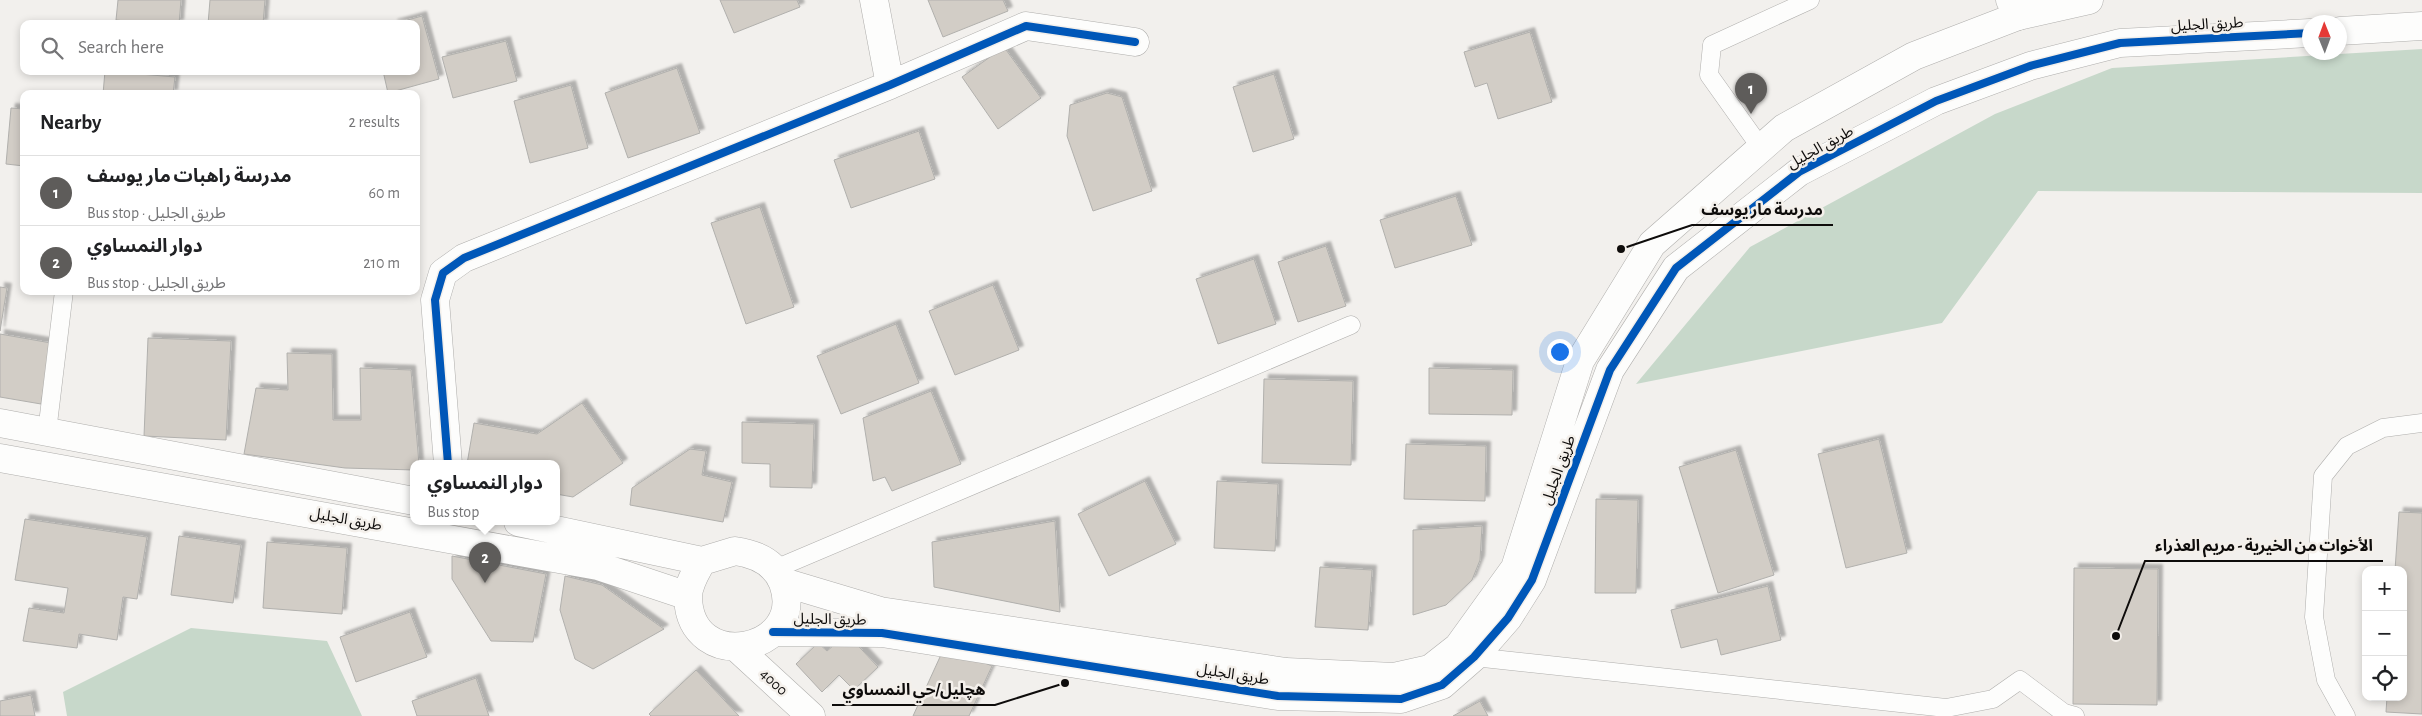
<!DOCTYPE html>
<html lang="en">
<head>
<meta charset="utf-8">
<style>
  :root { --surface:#fff; --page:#f2f2f2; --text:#202124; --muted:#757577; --line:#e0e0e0; --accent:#5e5c5a }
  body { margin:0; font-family:"Alegreya Sans","Noto Sans Arabic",sans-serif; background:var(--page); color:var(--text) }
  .controls { position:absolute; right:15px; bottom:15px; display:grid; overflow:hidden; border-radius:10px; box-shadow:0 2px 8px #0003 }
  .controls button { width:45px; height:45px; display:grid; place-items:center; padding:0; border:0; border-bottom:1px solid var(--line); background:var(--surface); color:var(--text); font:25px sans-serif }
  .compass { position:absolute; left:2302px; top:15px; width:45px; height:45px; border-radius:50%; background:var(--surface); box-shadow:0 2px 8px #0003; rotate:359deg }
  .you { position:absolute; left:1559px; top:351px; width:18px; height:18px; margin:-12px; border:4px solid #fff; border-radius:50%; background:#1a73e8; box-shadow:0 0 0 8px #1a73e833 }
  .badge { display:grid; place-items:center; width:32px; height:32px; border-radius:50%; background:var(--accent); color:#fff; font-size:16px; font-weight:700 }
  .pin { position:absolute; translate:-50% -41px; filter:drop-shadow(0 1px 2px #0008) }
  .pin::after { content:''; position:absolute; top:26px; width:18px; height:15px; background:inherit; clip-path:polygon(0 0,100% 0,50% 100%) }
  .popup { position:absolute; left:410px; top:460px; width:150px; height:65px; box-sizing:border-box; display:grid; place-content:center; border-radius:10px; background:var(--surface); filter:drop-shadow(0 1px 4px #0005); font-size:16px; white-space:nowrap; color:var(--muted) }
  .popup b { font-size:19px; color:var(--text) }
  .popup::after { content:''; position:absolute; left:50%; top:100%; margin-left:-10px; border:10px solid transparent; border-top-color:var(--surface) }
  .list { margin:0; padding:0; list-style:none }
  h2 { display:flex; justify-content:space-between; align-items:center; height:65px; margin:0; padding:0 20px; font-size:21px }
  h2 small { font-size:16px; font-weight:400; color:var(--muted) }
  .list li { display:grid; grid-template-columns:32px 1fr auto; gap:15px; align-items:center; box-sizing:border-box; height:70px; padding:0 20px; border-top:1px solid var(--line) }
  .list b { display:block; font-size:19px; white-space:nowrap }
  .list p { margin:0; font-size:16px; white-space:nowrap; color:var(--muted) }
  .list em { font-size:16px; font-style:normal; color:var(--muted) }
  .icon { flex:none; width:28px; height:28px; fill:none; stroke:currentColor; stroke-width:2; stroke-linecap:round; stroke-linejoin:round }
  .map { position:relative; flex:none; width:2422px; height:716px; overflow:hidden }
  .search { position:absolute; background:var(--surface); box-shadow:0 2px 8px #0003; left:20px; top:20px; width:400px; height:55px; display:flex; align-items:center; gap:12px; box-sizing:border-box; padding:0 18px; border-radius:10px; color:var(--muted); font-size:19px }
  .panel { position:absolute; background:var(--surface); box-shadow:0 2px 8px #0003; left:20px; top:90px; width:400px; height:205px; border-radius:10px }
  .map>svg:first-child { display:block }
  .forest { fill:#c7d8ca }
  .building { fill:#d2cdc6; stroke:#b1b0ad; filter:url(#shadow) }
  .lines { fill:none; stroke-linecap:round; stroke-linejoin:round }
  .service-casing { stroke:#afaeac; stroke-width:19 }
  .minor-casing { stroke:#afaeac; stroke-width:29 }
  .tertiary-casing { stroke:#afaeac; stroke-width:29 }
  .service { stroke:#fdfdfc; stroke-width:18 }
  .minor { stroke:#fdfdfc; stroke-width:28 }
  .tertiary { stroke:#fdfdfc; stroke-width:28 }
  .cycleway-casing { stroke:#f4f0eb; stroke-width:11 }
  .cycleway { stroke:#0057b8; stroke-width:8 }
  .labels { text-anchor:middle; stroke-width:5; stroke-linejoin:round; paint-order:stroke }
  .street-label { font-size:15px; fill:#0e0c0b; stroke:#f4f0eb }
  .leader { fill:none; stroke:#0e0c0b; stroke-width:2 }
  .callout-dot { fill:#0e0c0b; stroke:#f4f0eb; stroke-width:2 }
  .callout-label { font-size:16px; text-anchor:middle; font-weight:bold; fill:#0e0c0b; stroke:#f4f0eb; stroke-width:5; stroke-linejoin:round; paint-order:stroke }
</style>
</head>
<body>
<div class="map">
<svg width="2422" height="716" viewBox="0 0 2422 716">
  <defs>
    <filter id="shadow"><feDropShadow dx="4.5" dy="-4.5" stdDeviation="1" flood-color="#0004"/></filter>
  </defs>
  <rect width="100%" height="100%" fill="#f2f0ed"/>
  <path class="forest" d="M2422,49V193L2038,191L1942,323L1636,384L1750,247L1995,114L2112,68Z
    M191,628L327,641L362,716H67L63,692Z"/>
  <path class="building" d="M118,0H181L179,24H151L116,20Z
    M210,0H265L263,24H208Z
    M720,0H797L800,7L734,33Z
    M928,0H1003L1008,11L943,37Z
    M422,16L439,79L388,93L383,71H416V24H393Z
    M1530,32L1552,102L1498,119L1487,83L1475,87L1464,52Z
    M506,41L517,81L453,98L442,57Z
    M1004,47L1041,98L998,129L962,77Z
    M677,68L700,133L628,158L605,93Z
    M105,71L175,77L173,94H103Z
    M1274,74L1294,139L1253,152L1233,87Z
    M571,85L588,148L530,163L514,101Z
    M1107,93L1122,97L1152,191L1093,211L1067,136L1070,105Z
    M11,108L24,109V166L6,164Z
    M919,131L935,179L851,208L834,160Z
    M1456,196L1472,245L1395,268L1380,220Z
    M760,207L794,307L746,324L711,223Z
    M1326,246L1346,306L1298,322L1278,262Z
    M1254,259L1276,324L1218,344L1196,279Z
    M993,285L1019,350L955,375L929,311Z
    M0,287L7,288L0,331Z
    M896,324L919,383L841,414L817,356Z
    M0,334L51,343L41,404L0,397Z
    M148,338L231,341L226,440L144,436Z
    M287,353L332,354L333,420H361L360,368L411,370L419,464H414V470L345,468L244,454L256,388L288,390Z
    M1429,368L1513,370L1512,415L1429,414Z
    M1264,379L1353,381L1351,465L1262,463Z
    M931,391L961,464L892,491L885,477L873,481L863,418Z
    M582,403L623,463L573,497L556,494V464H467L474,423L537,434Z
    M742,422L814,424L812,488L770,487V464L742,463Z
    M1879,439L1907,553L1846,568L1818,454Z
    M1406,444L1486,446L1485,501L1404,499Z
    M690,449L706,451L702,475L732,482L723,522L630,505L632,488Z
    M1736,450L1774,575L1718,593L1679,467Z
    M1145,481L1176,544L1109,576L1078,514Z
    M1217,481L1278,484L1275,551L1214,548Z
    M1596,499L1638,500L1636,593H1595Z
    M2399,512L2422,513V714L2386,712L2387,697H2403V570H2395Z
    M25,519L147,537L137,599L123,597L117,640L79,634L77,648L23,641L29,608L64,613L68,588L15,580Z
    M1055,521L1060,612L934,587L932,542Z
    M1482,526L1480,560L1472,580L1446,605L1413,615V530Z
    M179,536L241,545L233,603L171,595Z
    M267,542L347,548L342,614L263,608Z
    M452,556L546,574L533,642L491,641L452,579Z
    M1320,567L1372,570L1368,630L1315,627Z
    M2074,568L2158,569L2157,705L2073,704Z
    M565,576L602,585L664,629L593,669L575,659L560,610Z
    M1768,586L1781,640L1721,655L1717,639L1681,648L1671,610Z
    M410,612L427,657L356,682L340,637Z
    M847,634L878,667L854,690L839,675L822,692L796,664L818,643L827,651Z
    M945,646L992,666L969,716H913Z
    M696,670L739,716H651L649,714Z
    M476,678L489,716H417L412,701Z
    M31,695L35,716H0V701Z
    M1480,701L1488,716H1453Z"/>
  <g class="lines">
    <g class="service-casing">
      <path id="service" d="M1761,148L1709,75L1712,45L1810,0
        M47,432L64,291
        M775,569L1351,325
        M1474,657L1946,708L1993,699L2020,680L2064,713L2075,716
        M2346,716L2326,680L2314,617L2323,476L2347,446L2383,428L2422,423"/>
    </g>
    <g class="minor-casing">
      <path id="minor" d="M874,0L890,85
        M2010,0L2018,16
        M448,464L435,300L443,273L464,258L890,85L1026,26L1135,42"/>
    </g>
    <g class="tertiary-casing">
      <path id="tertiary" d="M2340,31L2422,26
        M0,423L414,501
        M0,458L598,566L688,596
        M518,522L702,561
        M735,551C756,554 775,562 783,583C808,652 690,676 688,597C688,584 696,572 702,561Z
        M783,582L880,611L1286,672L1394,677L1430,669L1458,647L1515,568L1580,361L1652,244L1784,128L1914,56L2018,16L2089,0
        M773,632L882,633L1278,696L1401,699L1442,685L1474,657L1508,618L1532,580L1610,370L1676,268L1799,172L1936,101L2030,66L2120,43L2310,33
        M737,648L811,716"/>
    </g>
    <use href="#service" class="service"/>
    <use href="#minor" class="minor"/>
    <use href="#tertiary" class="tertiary"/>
    <g class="cycleway-casing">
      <path id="cycleway" d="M448,464L435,300L443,273L464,258L890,85L1026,26L1135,42
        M773,632L882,633L1278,696L1401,699L1442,685L1474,657L1508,618L1532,580L1610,370L1676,268L1799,172L1936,101L2030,66L2120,43L2310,33"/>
    </g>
    <use href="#cycleway" class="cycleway"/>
  </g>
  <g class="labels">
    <g class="street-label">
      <text transform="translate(2207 24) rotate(-3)" y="5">طريق الجليل</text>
      <text transform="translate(1820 147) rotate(-29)" y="5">طريق الجليل</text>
      <text transform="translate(1558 470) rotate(-70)" y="5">طريق الجليل</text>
      <text transform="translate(346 519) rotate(10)" y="5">طريق الجليل</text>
      <text transform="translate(830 619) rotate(1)" y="5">طريق الجليل</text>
      <text transform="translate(1233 674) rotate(9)" y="5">طريق الجليل</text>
      <text transform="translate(774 682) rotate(43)" y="5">4000</text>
    </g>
  </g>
  <path class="leader" d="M1621 249L1692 225H1833M2116 636L2145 561H2383M1065 683L995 705H832"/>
  <g class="callout-dot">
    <circle cx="1621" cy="249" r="5"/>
    <circle cx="2116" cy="636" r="5"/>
    <circle cx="1065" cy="683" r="5"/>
  </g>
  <g class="callout-label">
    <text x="1762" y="215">مدرسة مار يوسف</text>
    <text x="2264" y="551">الأخوات من الخيرية - مريم العذراء</text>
    <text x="914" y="695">هچليل/حي النمساوي</text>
  </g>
</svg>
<div class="controls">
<button>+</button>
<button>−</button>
<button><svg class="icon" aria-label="locate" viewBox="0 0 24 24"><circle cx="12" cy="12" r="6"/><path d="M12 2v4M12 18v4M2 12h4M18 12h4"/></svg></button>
</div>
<svg class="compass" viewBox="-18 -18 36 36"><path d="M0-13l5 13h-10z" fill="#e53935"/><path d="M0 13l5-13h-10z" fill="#757577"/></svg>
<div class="you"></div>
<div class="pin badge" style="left:1751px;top:114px">1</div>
<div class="pin badge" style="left:485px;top:583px">2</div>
<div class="popup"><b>دوار النمساوي</b>Bus stop</div>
<div class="search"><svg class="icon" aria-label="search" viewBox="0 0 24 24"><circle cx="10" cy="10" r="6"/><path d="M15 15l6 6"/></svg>Search here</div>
<section class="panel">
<h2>Nearby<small>2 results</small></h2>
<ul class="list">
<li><span class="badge">1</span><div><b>مدرسة راهبات مار يوسف</b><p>Bus stop · طريق الجليل</p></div><em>60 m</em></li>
<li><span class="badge">2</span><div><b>دوار النمساوي</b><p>Bus stop · طريق الجليل</p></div><em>210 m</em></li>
</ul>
</section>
</div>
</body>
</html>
